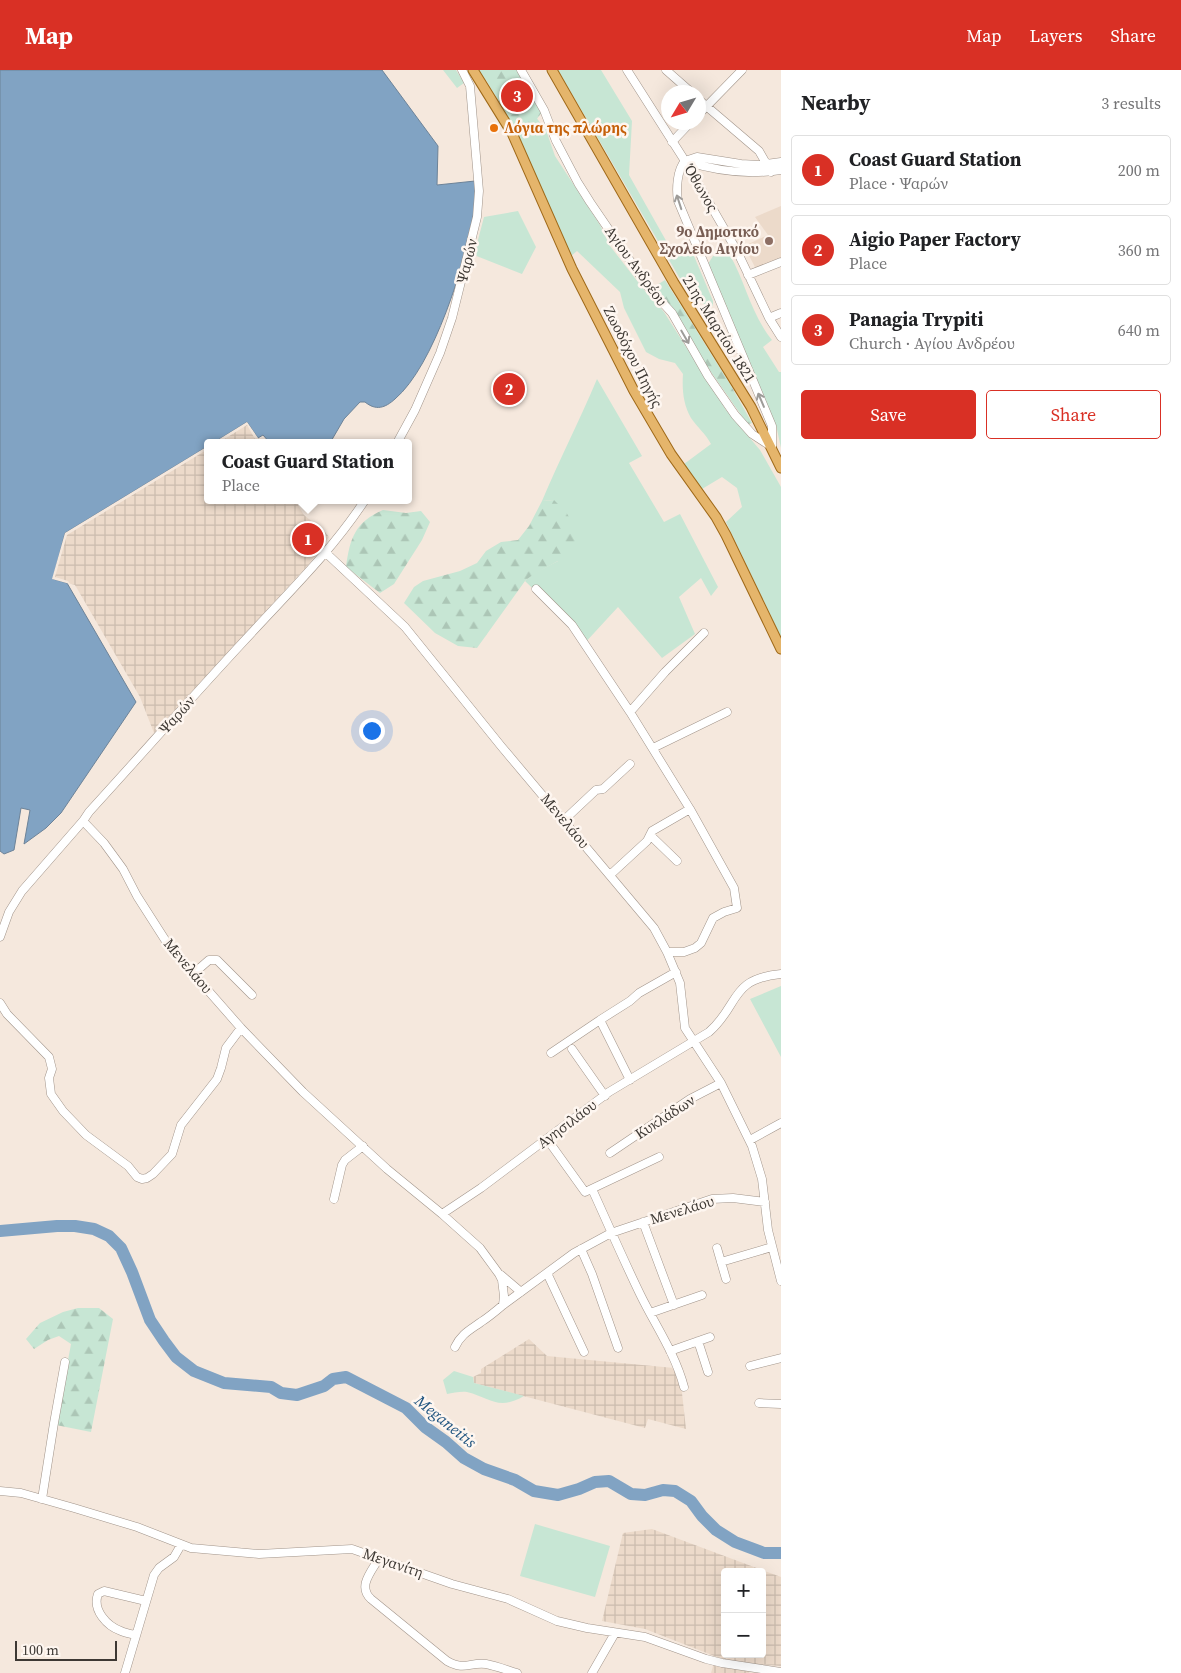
<!DOCTYPE html>
<html lang="en">
<head>
<meta charset="utf-8">
<style>
  :root { --surface:#fff; --page:#f2f2f2; --text:#202124; --muted:#757577; --line:#e0e0e0; --accent:#d93025 }
  body { margin:0; font-family:"Source Serif 4",serif; background:var(--page); color:var(--text) }
  .controls { position:absolute; right:15px; bottom:15px; display:grid; overflow:hidden; border-radius:5px; box-shadow:0 5px 20px #0002 }
  .controls button { width:45px; height:45px; display:grid; place-items:center; padding:0; border:0; border-bottom:1px solid var(--line); background:var(--surface); color:var(--text); font:25px sans-serif }
  .compass { position:absolute; left:661px; top:15px; width:45px; height:45px; border-radius:50%; background:var(--surface); box-shadow:0 5px 20px #0002; rotate:232deg }
  .scale { position:absolute; left:15px; bottom:12px; width:102px; box-sizing:border-box; padding-left:5px; border:2px solid #3d3833; border-top:0; font-size:14px; line-height:18px; white-space:nowrap; color:#3d3833; -webkit-text-stroke:4px #fef6f0; paint-order:stroke }
  .you { position:absolute; left:371px; top:660px; width:18px; height:18px; margin:-12px; border:4px solid #fff; border-radius:50%; background:#1a73e8; box-shadow:0 0 0 8px #1a73e833 }
  .badge { display:grid; place-items:center; width:32px; height:32px; border-radius:50%; background:var(--accent); color:#fff; font-size:16px; font-weight:700 }
  .pin { position:absolute; translate:-50% -50%; border:2px solid #fff; box-shadow:0 1px 5px #0006 }
  .popup { position:absolute; left:204px; top:369px; width:208px; height:65px; box-sizing:border-box; display:grid; place-content:center; border-radius:5px; background:var(--surface); filter:drop-shadow(0 1px 4px #0005); font-size:16px; white-space:nowrap; color:var(--muted) }
  .popup b { font-size:19px; color:var(--text) }
  .popup::after { content:''; position:absolute; left:50%; top:100%; margin-left:-10px; border:10px solid transparent; border-top-color:var(--surface) }
  .list { margin:0; padding:0; list-style:none }
  h2 { display:flex; justify-content:space-between; align-items:center; height:65px; margin:0; padding:0 20px; font-size:21px }
  h2 small { font-size:16px; font-weight:400; color:var(--muted) }
  .list li { display:grid; grid-template-columns:32px 1fr auto; gap:15px; align-items:center; box-sizing:border-box; height:70px; margin:0 10px 10px; padding:0 10px; border:1px solid var(--line); border-radius:5px }
  .list b { display:block; font-size:19px; white-space:nowrap }
  .list p { margin:0; font-size:16px; white-space:nowrap; color:var(--muted) }
  .list em { font-size:16px; font-style:normal; color:var(--muted) }
  .actions { display:flex; gap:10px; padding:15px 20px }
  .actions a { flex:1; padding:11px 0; border:1px solid var(--accent); border-radius:5px; text-align:center; font-size:18px; color:var(--accent) }
  .actions .main { background:var(--accent); color:#fff }
  .map { position:relative; flex:none; width:781px; height:1603px; overflow:hidden }
  header { display:flex; align-items:center; gap:30px; box-sizing:border-box; height:70px; padding:0 25px; background:var(--accent); color:#fff }
  header strong { font-size:24px }
  nav { display:flex; gap:28px; margin-inline-start:auto; font-size:18px }
  main { display:flex }
  aside { flex:1; background:var(--surface) }
  .map>svg:first-child { display:block }
  .built { fill:#ecdaca }
  .industrial { fill:url(#industrial-grid); fill-rule:evenodd }
  .green { fill:#c7e6d4 }
  .forest { fill:url(#forest-firs) }
  .water { fill:#81a3c3; stroke:#6d8398 }
  .pier { fill:#f5e8dd }
  .lines { fill:none; stroke-linecap:round; stroke-linejoin:round }
  .river { stroke:#81a3c3; stroke-width:12 }
  .minor-casing { stroke:#a1948a; stroke-width:9 }
  .major-casing { stroke:#9f6918; stroke-width:11 }
  .minor { stroke:#fff; stroke-width:8 }
  .major { stroke:#e5b56b; stroke-width:9 }
  .oneway { stroke:#9e9c99 }
  .food-dot { fill:#e8710a; stroke:#fef6f0; stroke-width:2 }
  .education-dot { fill:#8d6e63; stroke:#fef6f0; stroke-width:2 }
  .labels { text-anchor:middle; stroke-width:5; stroke-linejoin:round; paint-order:stroke }
  .food-label { font-size:15px; font-weight:bold; fill:#c56008; stroke:#fef6f0; text-anchor:start }
  .street-label { font-size:15px; fill:#3d3833; stroke:#fef6f0 }
  .education-label { font-size:15px; font-weight:bold; fill:#785e54; stroke:#fef6f0; text-anchor:end }
  .water-label { font-size:16px; font-style:italic; fill:#225681; stroke:#fef6f0 }
</style>
</head>
<body>
<header>
<strong>Map</strong>
<nav><a>Map</a><a>Layers</a><a>Share</a></nav>
</header>
<main>
<div class="map">
<svg width="781" height="1603" viewBox="0 0 781 1603">
  <defs>
    <pattern id="industrial-grid" width="8" height="8" patternUnits="userSpaceOnUse" patternTransform="scale(1.25)"><rect width="8" height="8" fill="#ecdaca"/><path d="M0 4h8M4 0v8" fill="none" stroke="#cbbcae"/></pattern>
    <pattern id="forest-firs" width="22" height="20" patternUnits="userSpaceOnUse" patternTransform="scale(1.25)"><rect width="22" height="20" fill="#c7e6d4"/><path d="M5 1l3.5 6h-7zM16 11l3.5 6h-7z" fill="#acc6b6"/></pattern>
  </defs>
  <rect width="100%" height="100%" fill="#f5e8dd"/>
  <path class="built" d="M781,136V189L756,199L744,176L768,165L755,147Z"/>
  <path class="industrial" d="M247,352L260,373H213Z
    M208,376V430H295L304,445L325,462L329,467L309,494L154,663L140,627L75,515L52,509L65,463Z
    M529,1269L547,1286L674,1298L681,1314L686,1359L648,1349L645,1358L474,1313L473,1307L481,1303V1299Z
    M652,1459L781,1507V1596L755,1594L722,1589L645,1559L602,1551L623,1463ZM725,1502H762V1584H725Z
    M714,1593L723,1598L727,1597L750,1600L749,1603H711Z"/>
  <path class="green" d="M443,0H456L464,13L457,18Z
    M558,0H601L632,51L629,105L673,183H690L694,186L713,231V236L709,237L697,230L679,207Z
    M535,46L546,60L555,86L600,155L610,176L645,221L664,242L726,340L760,380L781,417V567L726,452L742,437L737,418L722,407L702,419L684,394L711,374C706,364 697,357 691,348C683,334 682,319 683,304L675,293L659,289L646,282L624,238L620,222L577,181L571,186L517,67Z
    M518,141L536,177L522,204L474,185L484,147Z
    M727,180C745,209 750,243 772,270L763,277L779,302H781V378L776,355L759,318L708,194L713,186Z
    M597,309L642,386L629,393L664,452L680,444L718,517L711,526L701,508L679,527L695,564L662,588L618,537L583,575L561,546L525,511L533,504L558,491L554,430L542,431C559,390 580,350 597,309Z
    M781,916V987L750,929Z
    M454,1301L473,1307L474,1313L524,1326C498,1341 491,1328 467,1322C461,1321 453,1323 447,1324L443,1310Z
    M535,1454L610,1476L595,1527L520,1506Z"/>
  <path class="forest" d="M477,0H518L542,42L520,72L504,40L486,10H484Z
    M665,210L730,314L752,353L749,354L746,352L652,218Z
    M554,430L566,442L578,462C577,466 577,473 575,477C568,489 537,500 525,511L477,578L458,576L435,563L404,533L414,517L423,511L460,501L477,493L486,481L501,472L518,470L529,456L542,431Z
    M383,440L406,443L421,441L430,452L422,470L394,514L380,523L346,497C350,468 355,452 383,440Z
    M78,1238H99L113,1249L91,1362L56,1355L71,1274L59,1266L48,1270L34,1279L26,1269L40,1253L63,1242Z"/>
  <path class="water" d="M0,0H382L438,76L437,115L475,111C476,121 476,132 474,142C466,192 434,296 395,329C385,338 376,341 365,332H360L344,349L330,373H270L263,365L258,368L247,352L213,373H208V376L65,463L53,509L67,513L136,632L61,743L46,758L24,774L30,740L21,738L14,780L4,784L0,781Z"/>
  <path class="pier" d="M247,352L258,368L255,369L247,355L218,373H213Z
    M208,376V379L67,465L55,507L68,511L70,514L52,509L65,463Z"/>
  <g class="lines">
    <path class="river" d="M0,1161L57,1156H75L94,1159L109,1166L121,1178L132,1202L150,1250L164,1271L176,1287L194,1301L224,1313L271,1317L281,1323L297,1325L324,1316L333,1309L346,1307L406,1338L425,1357L446,1372L464,1388L484,1399L515,1410L534,1421L558,1425L579,1419L595,1412L609,1411L631,1424L645,1425L663,1420L675,1421L691,1431L702,1446L716,1460L735,1472L764,1483H781"/>
    <g class="minor-casing">
      <path id="minor" d="M521,0L544,40L556,71L578,113L590,132L648,217L672,243L708,306L735,345L752,364L772,377V356L678,131C676,119 677,100 685,91
        M627,0L685,91L737,181L769,248L781,267
        M666,0L691,22
        M698,29L759,81L771,102
        M698,45L742,0
        M672,72L691,52
        M685,91C716,101 749,105 781,100
        M685,91L697,87L741,94L759,95L781,92
        M748,205L781,192
        M769,248L781,243
        M397,373L415,340L440,283L452,248L477,147L479,121L470,16L462,0
        M326,483L405,557L501,676L654,858L667,882L680,913L685,958L721,1013L752,1076L762,1109L768,1160L781,1211
        M536,519L572,555L630,642
        M653,678L727,642
        M83,751L104,773L123,799L137,826L169,876L241,958L303,1022L387,1099L442,1144L480,1178L499,1204L502,1210L504,1226L503,1235L574,1183L611,1163L712,1129L733,1128L765,1132
        M563,751L596,720L603,719L630,694
        M650,765L677,791
        M610,805L647,771L652,761L690,739
        M0,867L9,842L22,821L83,751L89,742C141,685 192,627 244,571C286,525 331,482 365,430
        M667,882H684L695,878L701,873L713,848L724,842L737,838L734,818L690,739L630,642L665,602L704,563
        M193,904L209,890H217L252,925
        M0,933L7,944L49,987L52,999L49,1008L51,1024L63,1041L86,1065L128,1096L137,1107L142,1109L147,1108L153,1104L172,1084L181,1055L217,1009L221,998L226,978L241,958
        M572,979L605,1026
        M551,983L600,950
        M630,1010L600,950L630,931L639,923L676,902
        M547,1069L585,1122L659,1087
        M750,1070L781,1053
        M610,1083L690,1029L721,1013
        M592,1119C608,1154 623,1189 640,1224C655,1255 675,1283 684,1317
        M334,1129L342,1095L345,1090L363,1076
        M442,1144L481,1118L609,1022L709,962C740,935 729,909 781,904
        M643,1152L674,1235
        M717,1178L726,1209
        M581,1179L592,1204L618,1278
        M721,1192L772,1177
        M547,1203L584,1282
        M501,1205L521,1222
        M650,1243L702,1225
        M698,1271L708,1302
        M455,1277C461,1264 470,1260 481,1252C489,1247 496,1241 503,1235
        M670,1281L710,1267
        M750,1296L781,1288
        M759,1333L781,1334
        M0,1421L21,1423L74,1438L137,1457L191,1478L259,1484L352,1479L452,1514L508,1529L557,1551L587,1558L645,1567L706,1589L722,1593L781,1602
        M42,1429L54,1353L65,1292
        M379,1488C372,1501 357,1516 371,1529L447,1591C465,1601 469,1592 486,1594C496,1596 507,1600 517,1603
        M136,1565C131,1564 125,1563 121,1561C107,1556 92,1540 98,1524L104,1521L146,1531
        M125,1603L154,1505L159,1498L174,1487L181,1475
        M592,1603L615,1563"/>
    </g>
    <g class="major-casing">
      <path id="major" d="M473,0L512,63L572,199L634,321L671,384L716,447L726,465L781,579
        M552,0L674,213L751,337L781,398"/>
    </g>
    <use href="#minor" class="minor"/>
    <use href="#major" class="major"/>
  </g>
  <defs><path id="oneway-shaft" d="M-6 0H5M1.5-3L5.5 0L1.5 3" fill="none" stroke-width="1.6" stroke-linecap="round" stroke-linejoin="round" transform="scale(1.25)"/></defs>
  <g class="oneway">
    <use href="#oneway-shaft" transform="translate(679 132) rotate(-108)"/>
    <use href="#oneway-shaft" transform="translate(685 267) rotate(60)"/>
    <use href="#oneway-shaft" transform="translate(761 330) rotate(-113)"/>
  </g>
  <circle class="food-dot" cx="494" cy="58" r="5"/>
  <circle class="education-dot" cx="769" cy="171" r="5"/>
  <g class="labels">
    <g class="food-label">
      <text x="504" y="63">Λόγια της πλώρης</text>
    </g>
    <g class="street-label">
      <text transform="translate(701 118) rotate(60)" y="5">Όθωνος</text>
      <text transform="translate(467 191) rotate(-76)" y="5">Ψαρών</text>
      <text transform="translate(636 196) rotate(54)" y="5">Αγίου Ανδρέου</text>
      <text transform="translate(719 259) rotate(58)" y="5">21ης Μαρτίου 1821</text>
      <text transform="translate(633 287) rotate(63)" y="5">Ζωοδόχου Πηγής</text>
      <text transform="translate(177 645) rotate(-48)" y="5">Ψαρών</text>
      <text transform="translate(565 751) rotate(50)" y="5">Μενελάου</text>
      <text transform="translate(188 896) rotate(50)" y="5">Μενελάου</text>
      <text transform="translate(665 1047) rotate(-33)" y="5">Κυκλάδων</text>
      <text transform="translate(567 1054) rotate(-37)" y="5">Αγησιλάου</text>
      <text transform="translate(682 1140) rotate(-17)" y="5">Μενελάου</text>
      <text transform="translate(393 1493) rotate(19)" y="5">Μεγανίτη</text>
    </g>
    <g class="education-label">
      <text x="759" y="167">9ο Δημοτικό<tspan x="759" dy="17">Σχολείο Αιγίου</tspan></text>
    </g>
    <g class="water-label">
      <text transform="translate(446 1351) rotate(39)" y="6">Meganeitis</text>
    </g>
  </g>
</svg>
<div class="controls">
<button>+</button>
<button>−</button>
</div>
<svg class="compass" viewBox="-18 -18 36 36"><path d="M0-13l5 13h-10z" fill="#e53935"/><path d="M0 13l5-13h-10z" fill="#757577"/></svg>
<div class="scale">100 m</div>
<div class="you"></div>
<div class="pin badge" style="left:308px;top:469px">1</div>
<div class="popup"><b>Coast Guard Station</b>Place</div>
<div class="pin badge" style="left:509px;top:319px">2</div>
<div class="pin badge" style="left:517px;top:26px">3</div>
</div>
<aside>
<h2>Nearby<small>3 results</small></h2>
<ul class="list">
<li><span class="badge">1</span><div><b>Coast Guard Station</b><p>Place · Ψαρών</p></div><em>200 m</em></li>
<li><span class="badge">2</span><div><b>Aigio Paper Factory</b><p>Place</p></div><em>360 m</em></li>
<li><span class="badge">3</span><div><b>Panagia Trypiti</b><p>Church · Αγίου Ανδρέου</p></div><em>640 m</em></li>
</ul>
<div class="actions"><a class="main">Save</a><a>Share</a></div>
</aside>
</main>
</body>
</html>
